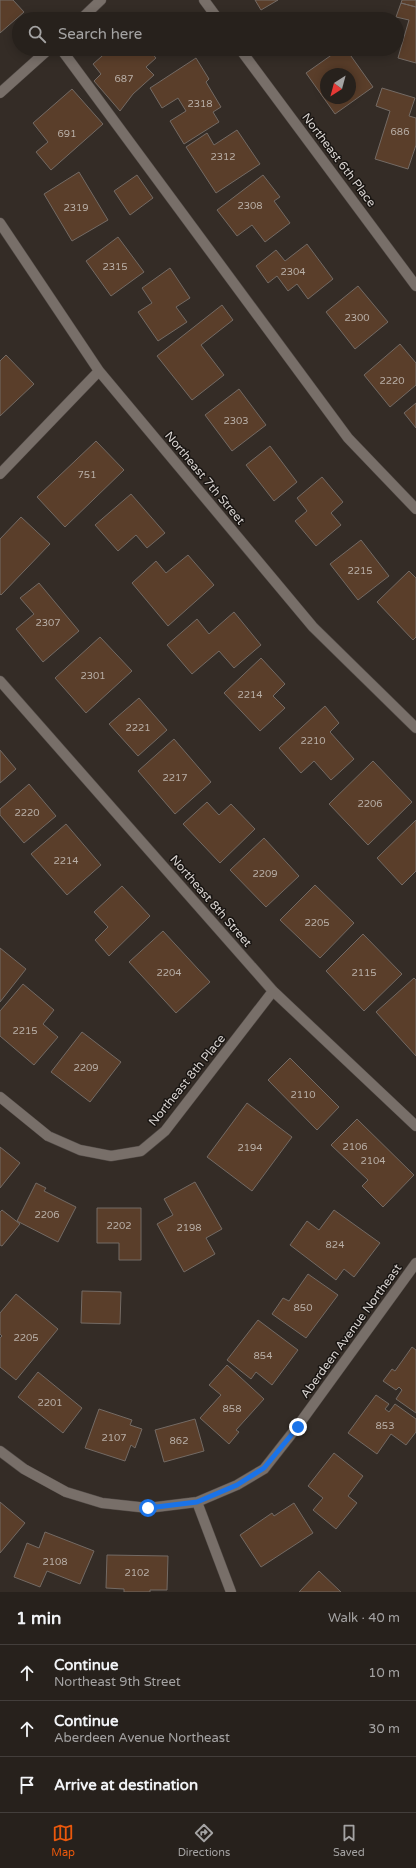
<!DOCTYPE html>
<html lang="en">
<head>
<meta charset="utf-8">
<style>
  :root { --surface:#27211c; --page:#332e29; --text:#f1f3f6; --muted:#a4a3a3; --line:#433e3b; --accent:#ea580c }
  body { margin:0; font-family:"Varela Round",sans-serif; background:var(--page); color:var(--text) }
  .compass { position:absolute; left:320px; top:68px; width:36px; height:36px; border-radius:50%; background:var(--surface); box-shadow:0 2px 10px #0003; rotate:216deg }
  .stop { position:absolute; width:12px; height:12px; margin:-9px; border:3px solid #1a73e8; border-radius:50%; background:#fff }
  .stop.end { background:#1a73e8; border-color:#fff; box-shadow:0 1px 4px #0008 }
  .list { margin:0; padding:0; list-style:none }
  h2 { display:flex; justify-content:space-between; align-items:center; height:52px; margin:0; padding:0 16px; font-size:17px }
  h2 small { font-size:13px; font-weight:400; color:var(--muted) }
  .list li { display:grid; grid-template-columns:26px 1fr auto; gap:12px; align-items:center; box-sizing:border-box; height:56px; padding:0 16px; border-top:1px solid var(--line) }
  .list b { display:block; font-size:15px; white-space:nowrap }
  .list p { margin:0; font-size:13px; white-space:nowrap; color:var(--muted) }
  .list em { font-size:13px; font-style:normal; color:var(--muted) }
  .icon { flex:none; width:22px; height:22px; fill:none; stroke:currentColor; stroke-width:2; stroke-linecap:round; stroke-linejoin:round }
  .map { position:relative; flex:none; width:416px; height:1592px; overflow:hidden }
  .search { position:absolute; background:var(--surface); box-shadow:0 2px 10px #0003; left:12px; right:12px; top:12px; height:44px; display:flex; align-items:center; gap:10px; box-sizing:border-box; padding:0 14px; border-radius:22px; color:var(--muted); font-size:15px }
  .sheet { height:220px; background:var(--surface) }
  nav { display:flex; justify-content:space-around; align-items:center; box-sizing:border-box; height:56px; border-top:1px solid var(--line); background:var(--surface); font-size:11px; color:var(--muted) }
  nav a { display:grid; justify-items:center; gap:2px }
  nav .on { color:var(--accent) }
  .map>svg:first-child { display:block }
  .building { fill:#5a3e2a; stroke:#736a64; fill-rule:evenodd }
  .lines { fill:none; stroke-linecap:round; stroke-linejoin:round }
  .lane-casing { stroke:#504945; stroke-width:11 }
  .street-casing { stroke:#504945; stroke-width:11 }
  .lane { stroke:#786f69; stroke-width:10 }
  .street { stroke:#786f69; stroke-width:10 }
  .route { stroke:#1a73e8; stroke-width:5 }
  .labels { text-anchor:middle; stroke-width:3; stroke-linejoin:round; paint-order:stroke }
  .number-label { font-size:10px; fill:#b8aea6 }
  .street-label { font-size:12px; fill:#d8d3d0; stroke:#191512 }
</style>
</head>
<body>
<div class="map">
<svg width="416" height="1592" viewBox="0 0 416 1592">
  <rect width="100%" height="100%" fill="#342c26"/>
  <path class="building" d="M0,0H13L24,12L0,33Z
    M255,0H278L261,10Z
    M402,0H416V7L401,3Z
    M401,3L416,7V63L398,58L409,20L396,17Z
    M110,49H148L156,58L146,67L154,75L133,94L120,111L94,81L101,74L93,64Z
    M340,49H346L373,87L335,114L306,73ZM326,74H350V98H326Z
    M196,58L209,79L206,82L221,107L213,112L219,122L184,144L170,121L186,111L178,98L162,108L150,88Z
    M382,88L415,98L409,116L416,118V145L408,169L375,159L390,111L376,106Z
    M72,89L103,124L51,170L36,152L48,142L33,123Z
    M237,130L260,164L216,193L186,147L207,133L214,145Z
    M79,172L108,220L72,241L44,194Z
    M137,175L153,198L130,215L114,191Z
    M263,175L280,197L274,201L290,223L265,242L252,225L237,236L217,210Z
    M118,237L144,272L111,296L86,261Z
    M307,244L333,279L308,299L297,284L288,291L277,276L268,283L256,266L276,250L285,261Z
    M170,268L190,298L176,307L187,322L158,341L138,312L152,303L142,288Z
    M358,286L388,322L355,349L326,312Z
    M222,305L233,320L201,345L224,375L192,400L157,356Z
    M400,344L416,363V385L390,407L364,375Z
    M6,355L34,384L0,416V361Z
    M239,389L266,425L232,451L205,415Z
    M416,403V428L404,413Z
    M96,441L124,470L65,527L37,497Z
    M270,446L297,482L274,501L246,465Z
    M322,477L343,502L331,513L341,525L316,546L295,521L307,511L297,498Z
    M131,494L165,533L147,548L136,535L118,551L95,525Z
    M21,517L50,544L1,595L0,594V539Z
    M361,540L389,576L358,600L330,564Z
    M188,555L214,585L168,626L132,583L156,561L166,573Z
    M409,571L416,578V637L413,640L377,602Z
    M39,583L79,631L43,662L16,629L34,614L20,598Z
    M234,612L261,645L234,668L219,651L192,674L167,645L197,619L209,634Z
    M100,637L132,671L86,713L55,678Z
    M261,658L285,684L273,696L285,708L260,731L224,693Z
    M139,698L167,730L138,756L109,724Z
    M325,706L339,723L330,732L354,759L331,780L314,761L301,773L279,748Z
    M174,739L211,782L175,814L138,771Z
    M0,750L16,769L0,783Z
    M373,761L412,802L368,845L329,804Z
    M29,784L56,816L24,843L0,815V809Z
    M207,802L219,815L231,804L255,829L220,863L183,824Z
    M416,820V871L402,885L377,858Z
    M66,824L101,865L67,895L31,854Z
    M264,838L299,876L266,907L230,870Z
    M315,885L354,923L320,958L280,920Z
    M122,886L150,916L109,956L95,940L108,927L94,912Z
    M163,931L210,982L176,1013L129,962Z
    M363,934L402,974L364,1011L326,971Z
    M0,948L26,969L0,1002Z
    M414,978L416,980V1056L376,1012Z
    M23,984L54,1010L43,1024L58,1037L34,1065L0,1036V1011Z
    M82,1032L121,1062L90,1102L51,1072Z
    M290,1058L339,1107L317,1130L268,1080Z
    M247,1103L292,1137L252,1191L207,1157Z
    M357,1119L414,1175L383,1207L362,1186L368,1180L331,1145Z
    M0,1147L20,1163L0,1188Z
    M195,1182L222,1229L206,1238L215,1254L184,1272L157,1224L173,1215L164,1199Z
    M36,1183L46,1188L44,1191L76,1207L58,1242L17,1221Z
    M97,1208H141V1260H119V1243H97Z
    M2,1210L20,1224L2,1246L0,1245V1212Z
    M334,1210L380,1243L354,1277L344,1269L336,1280L290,1245L307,1221L319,1230Z
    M308,1274L338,1295L306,1338L272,1314L283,1298L289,1301Z
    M82,1291L121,1292L120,1324L81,1323Z
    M16,1294L58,1329L16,1380L0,1367V1338L2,1336L0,1334V1313Z
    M258,1320L298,1350L272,1385L256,1372L251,1379L227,1360Z
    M412,1347L416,1350V1413L396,1399L402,1390L399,1387L396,1390L383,1381L392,1369L395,1371Z
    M227,1365L264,1399L236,1430L239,1432L229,1444L200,1418L221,1395L209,1385Z
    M38,1372L82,1408L63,1433L18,1397Z
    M376,1395L389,1404L385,1409L389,1412L395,1404L416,1419V1432L406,1445L391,1434L377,1454L348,1433Z
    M99,1409L132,1420L130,1425L142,1429L135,1448L131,1445L125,1461L85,1448Z
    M195,1419L204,1451L164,1462L155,1430Z
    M334,1453L363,1476L348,1496L357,1503L336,1529L313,1510L323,1498L308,1486Z
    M0,1502L25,1523L0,1553Z
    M294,1503L313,1533L261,1567L240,1535L272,1513L274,1516Z
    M45,1532L94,1551L80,1584L47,1571L40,1587L14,1577L27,1543L39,1548Z
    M107,1555L168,1556L167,1590H150V1592H124V1589L106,1588Z
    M319,1571L341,1592H299Z"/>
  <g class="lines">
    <g class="lane-casing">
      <path id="lane" d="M61,49L348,438L416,509"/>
    </g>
    <g class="street-casing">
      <path id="street" d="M204,0L218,19
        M81,19L101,0
        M240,49L416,286
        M0,93L49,49
        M0,223L99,371L313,627L416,728
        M0,474L99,371
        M0,681L273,991L416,1126
        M0,1097L48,1136L80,1150L111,1156L141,1151L165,1131L273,991
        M0,1451L24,1469L66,1492L102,1503L148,1508L197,1502L237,1485L264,1469L297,1427L416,1263
        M197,1502L231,1592"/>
    </g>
    <use href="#lane" class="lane"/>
    <use href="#street" class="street"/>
  </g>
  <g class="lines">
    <path class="route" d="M148,1508L197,1502L237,1485L264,1468L298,1427"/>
  </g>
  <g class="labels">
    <g class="number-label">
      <text x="124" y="82">687</text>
      <text x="200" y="107">2318</text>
      <text x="400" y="135">686</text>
      <text x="67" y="137">691</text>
      <text x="223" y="160">2312</text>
      <text x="250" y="209">2308</text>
      <text x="76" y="211">2319</text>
      <text x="115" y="270">2315</text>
      <text x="293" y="275">2304</text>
      <text x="357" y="321">2300</text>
      <text x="392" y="384">2220</text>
      <text x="236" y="424">2303</text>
      <text x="87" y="478">751</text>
      <text x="360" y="574">2215</text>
      <text x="48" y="626">2307</text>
      <text x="93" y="679">2301</text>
      <text x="250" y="698">2214</text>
      <text x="138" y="731">2221</text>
      <text x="313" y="744">2210</text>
      <text x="175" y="781">2217</text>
      <text x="370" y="807">2206</text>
      <text x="27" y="816">2220</text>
      <text x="66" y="864">2214</text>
      <text x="265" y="877">2209</text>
      <text x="317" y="926">2205</text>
      <text x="169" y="976">2204</text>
      <text x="364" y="976">2115</text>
      <text x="25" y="1034">2215</text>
      <text x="86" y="1071">2209</text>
      <text x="303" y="1098">2110</text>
      <text x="355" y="1150">2106</text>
      <text x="250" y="1151">2194</text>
      <text x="373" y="1164">2104</text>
      <text x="47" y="1218">2206</text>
      <text x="119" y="1229">2202</text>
      <text x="189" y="1231">2198</text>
      <text x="335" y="1248">824</text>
      <text x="303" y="1311">850</text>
      <text x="26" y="1341">2205</text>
      <text x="263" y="1359">854</text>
      <text x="50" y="1406">2201</text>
      <text x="232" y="1412">858</text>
      <text x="385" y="1429">853</text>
      <text x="114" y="1441">2107</text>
      <text x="179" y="1444">862</text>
      <text x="55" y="1565">2108</text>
      <text x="137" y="1576">2102</text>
    </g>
    <g class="street-label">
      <text transform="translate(339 160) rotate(53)" y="4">Northeast 6th Place</text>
      <text transform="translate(205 478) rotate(50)" y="4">Northeast 7th Street</text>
      <text transform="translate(211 901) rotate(49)" y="4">Northeast 8th Street</text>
      <text transform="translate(187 1080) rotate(-51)" y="4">Northeast 8th Place</text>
      <text transform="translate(351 1331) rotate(-54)" y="4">Aberdeen Avenue Northeast</text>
    </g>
  </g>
</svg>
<svg class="compass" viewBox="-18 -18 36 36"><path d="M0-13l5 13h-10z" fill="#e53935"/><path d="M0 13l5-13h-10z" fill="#a4a3a3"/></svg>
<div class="stop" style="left:148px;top:1508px"></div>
<div class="stop end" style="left:298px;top:1427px"></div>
<div class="search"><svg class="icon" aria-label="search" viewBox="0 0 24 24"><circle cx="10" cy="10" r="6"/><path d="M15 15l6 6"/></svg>Search here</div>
</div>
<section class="sheet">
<h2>1 min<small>Walk · 40 m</small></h2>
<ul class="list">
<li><svg class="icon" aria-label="ahead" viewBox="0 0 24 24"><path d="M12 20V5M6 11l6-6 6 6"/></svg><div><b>Continue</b><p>Northeast 9th Street</p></div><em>10 m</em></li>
<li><svg class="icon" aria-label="ahead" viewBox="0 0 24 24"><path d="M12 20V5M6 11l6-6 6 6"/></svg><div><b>Continue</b><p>Aberdeen Avenue Northeast</p></div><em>30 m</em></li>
<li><svg class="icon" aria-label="arrive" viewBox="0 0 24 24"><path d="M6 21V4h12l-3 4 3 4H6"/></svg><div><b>Arrive at destination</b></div></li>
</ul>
</section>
<nav>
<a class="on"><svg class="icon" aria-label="map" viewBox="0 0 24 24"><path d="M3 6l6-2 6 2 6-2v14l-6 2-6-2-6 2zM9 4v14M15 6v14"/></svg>Map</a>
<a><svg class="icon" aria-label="directions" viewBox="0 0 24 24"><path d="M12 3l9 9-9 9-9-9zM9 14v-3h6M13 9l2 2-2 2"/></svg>Directions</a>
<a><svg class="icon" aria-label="saved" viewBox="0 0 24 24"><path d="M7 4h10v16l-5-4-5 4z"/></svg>Saved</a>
</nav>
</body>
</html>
